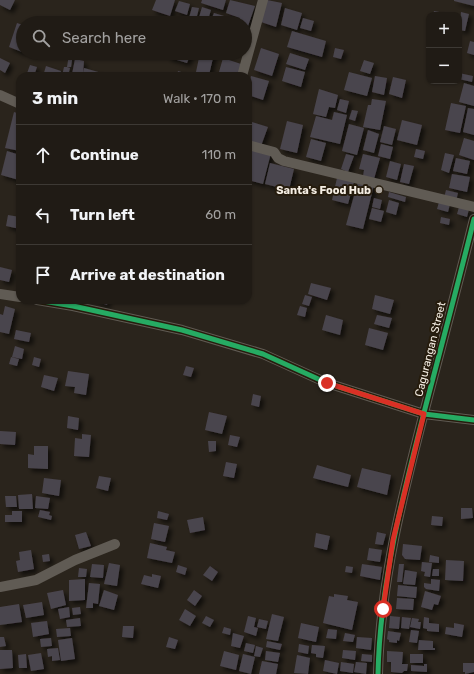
<!DOCTYPE html>
<html lang="en">
<head>
<meta charset="utf-8">
<style>
  :root { --surface:#201b15; --page:#28241e; --text:#f1f3f6; --muted:#a2a1a0; --line:#3d3934 }
  body { margin:0; font-family:Rubik,sans-serif; background:var(--page); color:var(--text) }
  .controls { position:absolute; right:12px; top:12px; display:grid; overflow:hidden; border-radius:8px; box-shadow:0 1px 3px #0004 }
  .controls button { width:36px; height:36px; display:grid; place-items:center; padding:0; border:0; border-bottom:1px solid var(--line); background:var(--surface); color:var(--text); font:20px sans-serif }
  .stop { position:absolute; width:12px; height:12px; margin:-9px; border:3px solid #d93025; border-radius:50%; background:#fff }
  .stop.end { background:#d93025; border-color:#fff; box-shadow:0 1px 4px #0008 }
  .list { margin:0; padding:0; list-style:none }
  h2 { display:flex; justify-content:space-between; align-items:center; height:52px; margin:0; padding:0 16px; font-size:17px }
  h2 small { font-size:13px; font-weight:400; color:var(--muted) }
  .list li { display:grid; grid-template-columns:26px 1fr auto; gap:12px; align-items:center; box-sizing:border-box; height:60px; padding:0 16px; border-top:1px solid var(--line) }
  .list b { display:block; font-size:15px; white-space:nowrap }
  .list em { font-size:13px; font-style:normal; color:var(--muted) }
  .icon { flex:none; width:22px; height:22px; fill:none; stroke:currentColor; stroke-width:2; stroke-linecap:round; stroke-linejoin:round }
  .map { position:relative; flex:none; width:474px; height:674px; overflow:hidden }
  .search { position:absolute; background:var(--surface); box-shadow:0 1px 3px #0004; left:16px; top:16px; width:236px; height:44px; display:flex; align-items:center; gap:10px; box-sizing:border-box; padding:0 14px; border-radius:22px; color:var(--muted); font-size:15px }
  .panel { position:absolute; background:var(--surface); box-shadow:0 1px 3px #0004; left:16px; top:72px; width:236px; height:232px; border-radius:12px }
  .map>svg:first-child { display:block }
  .building { fill:#4a454d; filter:url(#shadow) }
  .lines { fill:none; stroke-linecap:round; stroke-linejoin:round }
  .minor { stroke:#605b54; stroke-width:10 }
  .cycleway-casing { stroke:#261c0d; stroke-width:8 }
  .cycleway { stroke:#26ab63; stroke-width:5 }
  .route { stroke:#d93025; stroke-width:5 }
  .poi-dot { fill:#aea79e; stroke:#261c0d; stroke-width:1.5 }
  .labels { text-anchor:middle; stroke-width:4; stroke-linejoin:round; paint-order:stroke }
  .poi-label { font-size:11px; font-weight:bold; fill:#f5eee4; stroke:#261c0d; text-anchor:end }
  .street-label { font-size:11px; fill:#f5eee4; stroke:#261c0d }
</style>
</head>
<body>
<div class="map">
<svg width="474" height="674" viewBox="0 0 474 674">
  <defs>
    <filter id="shadow"><feDropShadow dx="3.5" dy="3.5" stdDeviation="2" flood-color="#0009"/></filter>
  </defs>
  <rect width="100%" height="100%" fill="#2a241c"/>
  <path class="building" d="M0,0H15L10,10L0,5Z
    M156,0H175L170,16L152,10Z
    M202,0H226L223,10L201,3Z
    M230,0L255,6L248,26L245,25V23H238L240,18L226,13Z
    M267,0L282,3L276,27L261,22Z
    M454,0H474V6L454,1Z
    M179,1L190,4L187,15L175,11Z
    M192,7L199,8L196,20L189,18Z
    M202,7L211,10L207,23L198,21Z
    M285,8L302,13L297,30L281,25Z
    M434,11L450,14V15H433Z
    M461,12L469,14L465,31L459,30Z
    M214,13L224,16L222,23H210Z
    M303,18L314,21L311,31L300,28Z
    M17,23L23,25L22,52L9,47Z
    M292,31L326,41L322,57L287,47Z
    M470,41L474,42V55L467,53Z
    M261,48L279,54L272,76L254,70Z
    M335,48L344,50L341,59L333,57Z
    M169,53H191L187,63L167,57Z
    M200,53L214,54L209,75L196,72Z
    M290,53L309,59L305,70L286,64Z
    M69,54H73L71,67H67L70,68L68,76H62L64,67H67Z
    M0,58L10,63L5,73L0,70Z
    M223,58L241,64L238,76L219,72Z
    M75,59L84,61L83,74L84,68L102,73L101,76L72,74Z
    M364,60L374,63L370,74L360,71Z
    M30,65L37,67L34,76H26Z
    M46,66L61,71L60,76H43Z
    M286,67L305,72L301,87L282,81Z
    M178,71L195,76H177Z
    M349,72L372,78L367,96L344,90Z
    M459,73L473,76L472,82L459,79Z
    M251,76L269,81L263,100L248,95V86Z
    M375,76L387,78L384,95L372,92Z
    M393,77L406,80L402,98L389,94Z
    M464,83L474,86V106L459,102Z
    M319,89L338,95L335,108L329,107L326,117L313,114Z
    M340,99L349,101L346,113L337,110Z
    M372,99L386,101L380,130L363,127L368,105H371Z
    M451,103L466,106L460,133L445,130Z
    M468,108L474,109V135L463,132Z
    M352,110L358,111L355,121L349,119Z
    M14,112L20,114V151L5,148Z
    M334,112L347,115L340,144L310,137L316,116L332,120Z
    M402,120L422,125L417,145L397,140Z
    M287,121L303,125L297,153L280,149Z
    M252,122L268,127L261,146L248,142V130Z
    M349,124L364,128L357,155L342,151Z
    M384,126L396,129L392,145L380,142Z
    M368,130L379,134L374,153L363,150Z
    M464,138L474,141V160L459,155Z
    M311,139L326,143L321,161L306,157Z
    M381,144L393,147L390,159L378,156Z
    M251,148L271,153L263,184L248,180V160Z
    M416,149L425,151L423,159L414,157Z
    M7,151L20,155L19,180L1,175Z
    M445,153L454,155L449,173L441,170Z
    M346,154L354,156L348,172L341,169Z
    M363,154L380,158L374,179L363,176L364,170L359,169Z
    M456,158L470,161L467,174L453,171Z
    M390,161L401,164L397,180L386,177Z
    M270,163L294,169L289,190L265,184Z
    M404,164L414,166L409,184L400,182Z
    M452,174L470,177L467,192L449,188Z
    M337,178L354,182L348,204L332,200Z
    M358,181L374,185L363,229L346,225Z
    M446,190L458,193L456,201L444,198Z
    M389,192L406,197L405,202L388,197Z
    M374,198L382,200L380,209L372,207Z
    M389,200L399,203L396,215L386,212Z
    M439,202L450,204L448,212L437,209Z
    M459,207L469,209L467,217L457,214Z
    M372,208L384,211L381,222L369,219Z
    M8,215L20,217V229L6,226Z
    M441,217L450,219L449,225L440,223Z
    M0,267L12,270L9,282L0,280Z
    M311,283L331,288L327,300L308,294Z
    M305,295L312,297L309,306L302,304Z
    M375,295L394,300L390,314L372,309Z
    M92,300H108L107,305Z
    M5,306L15,309L9,334L0,332V314L3,315Z
    M300,306L307,308L305,317L297,315Z
    M326,315L343,320L340,335L322,330Z
    M377,315L392,318L389,328L374,324Z
    M369,328L388,333L383,350L365,345Z
    M16,330L31,333L29,342L14,339Z
    M15,346L24,349L22,359L12,357Z
    M11,357L19,359L17,366L9,364Z
    M34,357L41,359L39,367L32,365Z
    M186,366L194,368L191,377L183,375Z
    M68,371L89,374L86,395L74,393L75,387L65,386Z
    M44,375L58,378L54,391L41,387Z
    M253,394L261,396L259,407L251,405Z
    M209,412L227,416L222,434L205,430Z
    M68,416L79,418L78,430L67,428Z
    M0,431L16,432L15,445L0,444Z
    M82,434L91,435L89,457L74,456L75,438L82,439Z
    M230,435L240,437L237,447L228,445Z
    M208,441H216V451L209,452Z
    M34,446H48V469L28,468V454L34,455Z
    M226,462L237,464L234,478L223,476Z
    M317,465L351,475L348,487L313,478Z
    M362,468L391,475L387,495L357,487Z
    M99,476L111,478L108,491L96,488Z
    M44,478L61,480L59,496L42,493Z
    M32,494L33,509H19L18,495Z
    M5,496H16L17,507H6Z
    M36,496L50,498L48,509L35,508Z
    M461,508H472L473,518L461,519Z
    M40,510L50,512L49,515L52,516L51,520L38,517Z
    M12,511H22V522H5V515H12Z
    M158,511L169,514L167,520L157,518Z
    M432,516L443,517L442,526L431,525Z
    M203,517L205,530L190,533L187,520Z
    M154,523L169,526L165,542L151,539Z
    M86,532L91,546L79,549L75,535Z
    M377,532L386,534L383,545L375,544Z
    M316,533L330,536L327,550L314,547Z
    M150,543L167,547L166,550L175,552L172,563L147,558Z
    M403,544L422,546L420,560L405,559L402,555Z
    M369,548L382,550L380,562L367,560Z
    M31,550L34,569L18,572L16,561L20,560L19,552Z
    M49,554L50,561L43,562L42,555Z
    M430,555L439,557V563L429,562Z
    M446,560L464,561L463,581L445,580Z
    M422,562L432,563L430,577L424,576L425,572L421,571Z
    M109,563L120,565L117,586L104,584Z
    M92,564L104,565L103,578L90,577Z
    M362,564L382,567L380,580L360,576Z
    M399,564H404L402,582H397Z
    M178,565L187,568L185,575L176,572Z
    M210,566L218,572L212,581L203,575Z
    M346,566L353,567L352,573L345,572Z
    M79,568L87,569L86,577H78Z
    M433,569H439V576H432Z
    M405,570L417,572L415,585L403,584Z
    M152,574L161,576L158,588L141,584L144,575L152,577Z
    M85,579V600L69,601V580Z
    M431,579L440,580L439,591L426,589L424,587V583L431,584Z
    M89,583L100,584L98,604L93,603V608H86Z
    M398,585L417,587L416,598L397,596Z
    M63,590L66,605L51,609L47,593Z
    M104,590L118,595L114,610L99,606Z
    M194,590L202,596L195,606L187,600Z
    M425,591L441,596L438,605L434,604L432,610L421,607Z
    M334,594L348,596L347,600L358,602L352,630L323,623L329,596L334,597Z
    M397,598L414,599L413,610L396,609Z
    M42,602L44,615L26,618L23,605Z
    M19,604L22,622L0,625V607Z
    M69,607L70,617L60,619L58,609Z
    M80,607L81,614L73,615L72,608Z
    M185,609L196,616L190,626L179,620Z
    M272,614L284,617L278,641L266,639Z
    M206,616L214,620L210,627L202,623Z
    M248,616L256,618L254,627L258,628L256,636L244,632Z
    M390,616L400,617L399,629L389,628Z
    M402,617L411,618L409,629L401,628Z
    M424,617L429,618V623L439,624V632L427,631V629L423,628Z
    M80,618L81,626L67,627L66,620Z
    M412,618L419,619L418,622H421L420,629L410,627Z
    M259,619L268,621L266,629L257,627Z
    M47,621L49,634L33,637L31,623Z
    M301,623L319,627L316,642L298,638Z
    M454,623L464,625L462,637L445,634L446,627L454,628Z
    M123,626H134L133,638L122,637Z
    M224,627L231,629L230,635L222,633Z
    M70,628L71,636L57,637L56,629Z
    M328,629L337,630L336,639L326,638Z
    M411,630L419,631L417,643L409,642Z
    M388,631L401,633L399,641L397,640V643L389,642V640L387,639Z
    M233,633L244,636L240,648L231,646Z
    M345,633L355,635L353,642L343,641Z
    M0,637H4L6,646L0,647Z
    M169,637L178,640L175,649L166,647Z
    M357,637L372,638L371,650L356,648Z
    M51,638L52,646L41,647L40,639Z
    M72,638L75,659L61,661L58,640Z
    M419,640L433,641V648H435V650H418Z
    M267,641L282,644L280,650L266,647Z
    M246,643L255,645L253,653L244,651Z
    M299,644L309,646L308,654L298,652Z
    M312,645L325,646L323,658L316,657V654L311,653Z
    M256,646L263,648L260,657L254,656Z
    M58,648L60,660L52,661V656L48,657L47,649Z
    M0,650H12L13,668L0,669Z
    M343,650L356,651L355,660L342,658Z
    M224,651L239,655L236,670L220,666Z
    M266,651L280,653L278,662L265,660Z
    M387,651L403,652L402,664H408L407,671H404L402,673L391,672V662H387Z
    M41,653L44,669L31,671L28,655Z
    M26,654L27,668H19L18,655Z
    M243,654L255,657L251,674L239,671Z
    M362,654L372,655V662L361,661Z
    M410,654H423V663H410Z
    M297,655L310,658L308,674L294,673Z
    M325,660L339,663L337,674L323,671Z
    M262,661L278,664L276,674H259Z
    M341,662L354,664L353,673L340,671Z
    M356,662L367,663L366,674L354,672Z
    M463,663H474V672L465,674V672H463Z
    M424,664H427V672L411,671V665L424,666Z"/>
  <g class="lines">
    <path class="minor" d="M242,76L263,0
      M0,95L20,104
      M248,145L274,152L278,158L284,161L474,207
      M0,294L20,297
      M37,300L73,306L182,330L263,354L327,383L424,414L474,420
      M0,587L36,580L75,560L115,544
      M378,674C380,581 404,490 427,401C443,340 459,280 474,219"/>
    <g class="cycleway-casing">
      <path id="cycleway" d="M37,300L73,306L182,330L263,354L327,383L424,414L474,420
        M378,674C380,581 404,490 427,401C443,340 459,280 474,219"/>
    </g>
    <use href="#cycleway" class="cycleway"/>
  </g>
  <g class="lines">
    <path class="route" d="M327,383L424,414L393,540L383,609"/>
  </g>
  <circle class="poi-dot" cx="379" cy="190" r="4"/>
  <g class="labels">
    <g class="poi-label">
      <text x="371" y="194">Santa's Food Hub</text>
    </g>
    <g class="street-label">
      <text transform="translate(430 349) rotate(-76)" y="4">Cagurangan Street</text>
    </g>
  </g>
</svg>
<div class="controls">
<button>+</button>
<button>−</button>
</div>
<div class="stop" style="left:383px;top:609px"></div>
<div class="stop end" style="left:327px;top:383px"></div>
<div class="search"><svg class="icon" aria-label="search" viewBox="0 0 24 24"><circle cx="10" cy="10" r="6"/><path d="M15 15l6 6"/></svg>Search here</div>
<section class="panel">
<h2>3 min<small>Walk · 170 m</small></h2>
<ul class="list">
<li><svg class="icon" aria-label="ahead" viewBox="0 0 24 24"><path d="M12 20V5M6 11l6-6 6 6"/></svg><div><b>Continue</b></div><em>110 m</em></li>
<li><svg class="icon" aria-label="left" viewBox="0 0 24 24"><path d="M17 20v-9H6M10 6l-5 5 5 5"/></svg><div><b>Turn left</b></div><em>60 m</em></li>
<li><svg class="icon" aria-label="arrive" viewBox="0 0 24 24"><path d="M6 21V4h12l-3 4 3 4H6"/></svg><div><b>Arrive at destination</b></div></li>
</ul>
</section>
</div>
</body>
</html>
